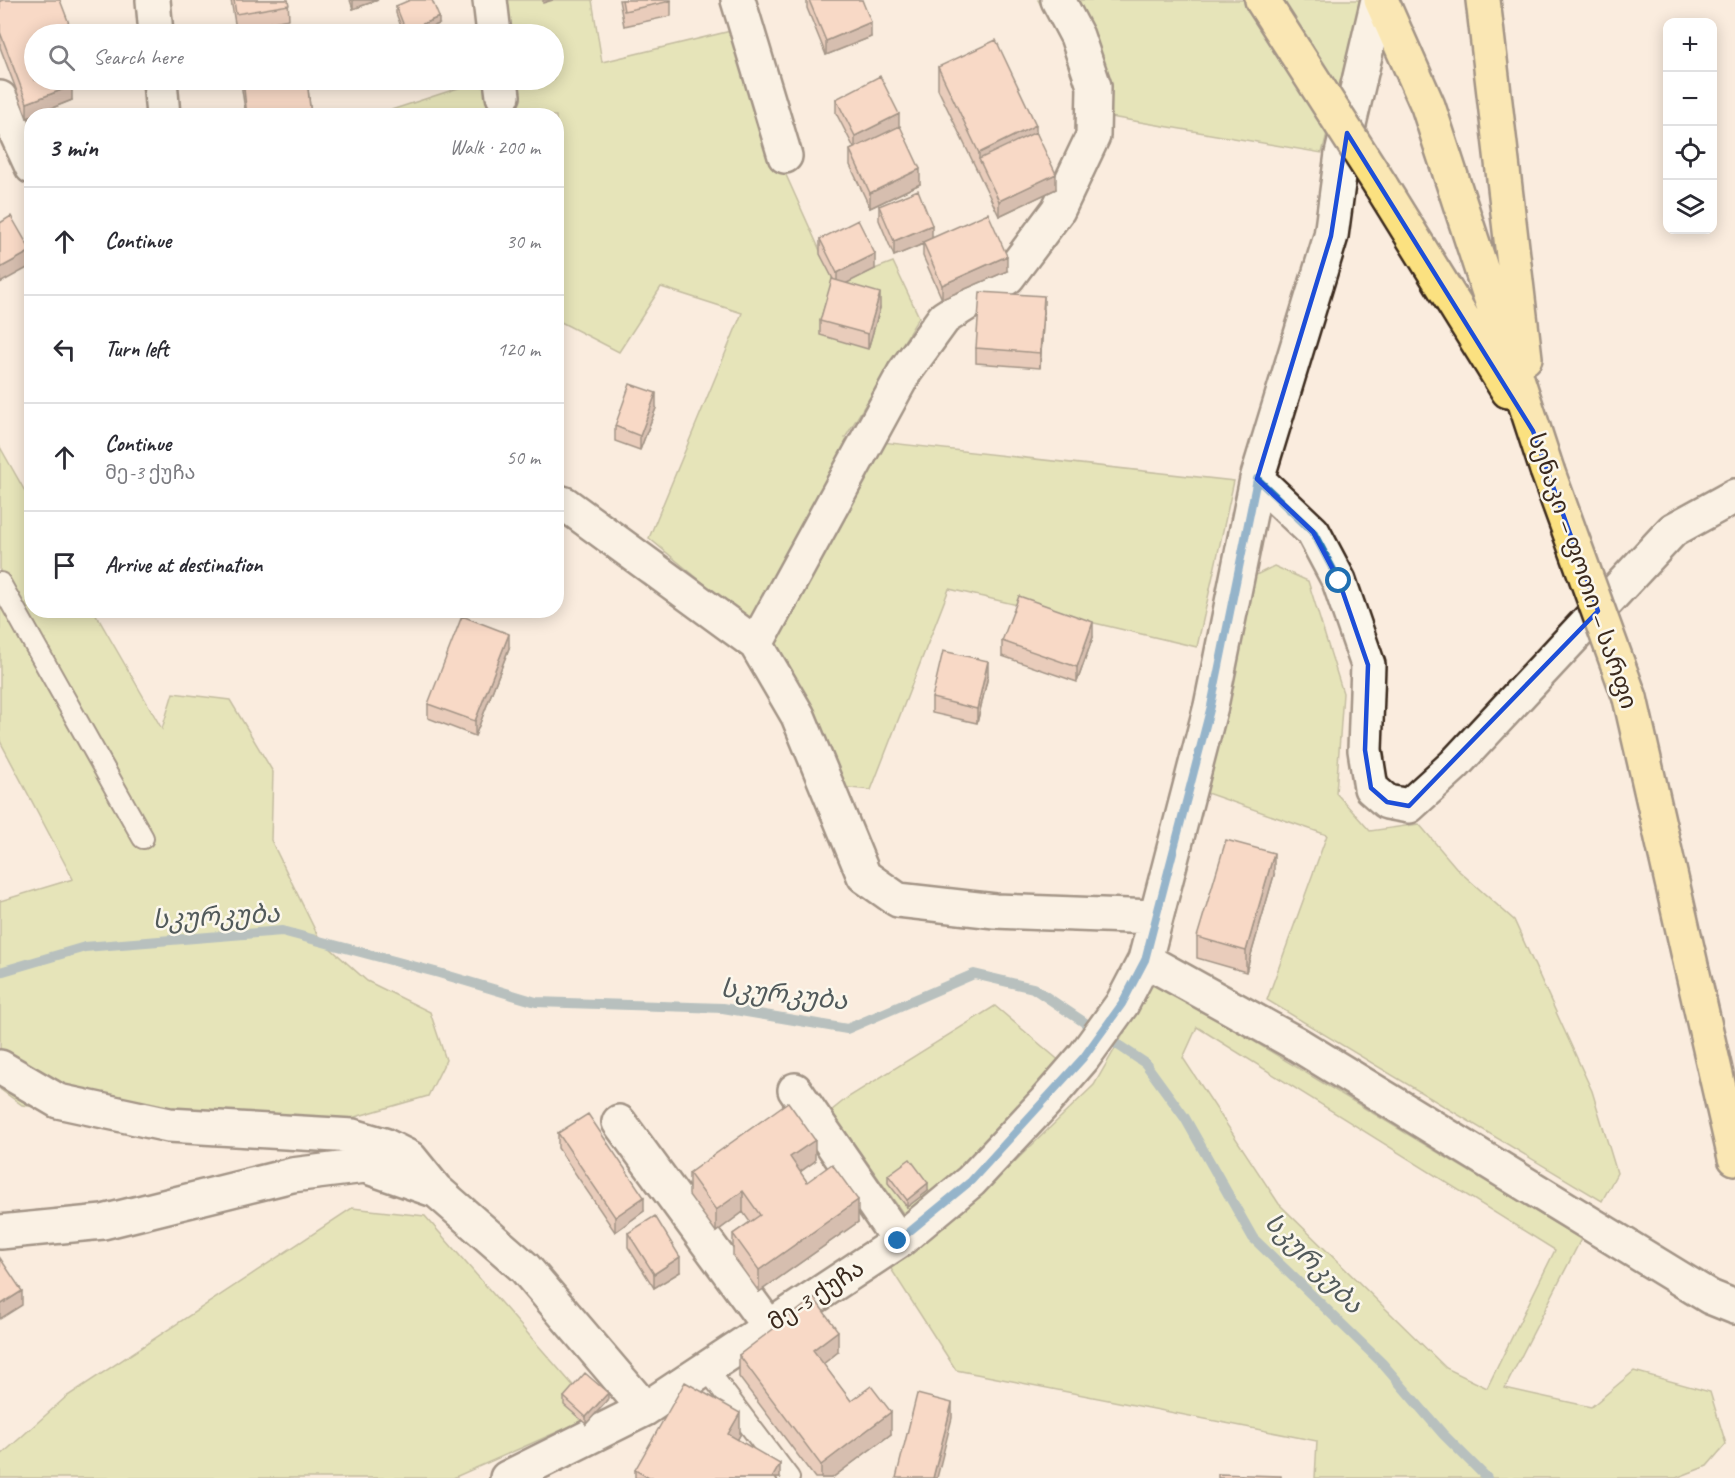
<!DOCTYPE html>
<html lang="en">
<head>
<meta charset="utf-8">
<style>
  :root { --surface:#fff; --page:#f7f7f7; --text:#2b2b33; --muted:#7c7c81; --line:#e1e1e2 }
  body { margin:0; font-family:Caveat,"Noto Sans Georgian",sans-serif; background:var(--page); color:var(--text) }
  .controls { position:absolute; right:18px; top:18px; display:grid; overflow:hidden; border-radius:12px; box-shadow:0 3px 15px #0003 }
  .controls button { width:54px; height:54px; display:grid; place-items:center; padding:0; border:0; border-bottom:2px solid var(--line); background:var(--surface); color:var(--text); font:30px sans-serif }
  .stop { position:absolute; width:18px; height:18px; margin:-14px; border:4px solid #1f6fb2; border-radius:50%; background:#fff }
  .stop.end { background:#1f6fb2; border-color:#fff; box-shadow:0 2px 6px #0008 }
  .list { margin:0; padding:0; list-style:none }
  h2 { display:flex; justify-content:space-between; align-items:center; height:78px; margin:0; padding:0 24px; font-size:26px }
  h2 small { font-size:20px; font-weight:400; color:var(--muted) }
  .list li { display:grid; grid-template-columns:39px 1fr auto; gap:18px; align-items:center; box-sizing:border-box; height:108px; padding:0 24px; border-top:2px solid var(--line) }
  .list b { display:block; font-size:22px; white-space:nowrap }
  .list p { margin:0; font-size:20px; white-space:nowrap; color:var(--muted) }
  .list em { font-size:20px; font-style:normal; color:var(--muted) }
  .icon { flex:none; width:33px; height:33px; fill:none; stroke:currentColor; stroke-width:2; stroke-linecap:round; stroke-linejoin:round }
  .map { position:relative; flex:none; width:1735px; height:1478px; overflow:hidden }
  .search { position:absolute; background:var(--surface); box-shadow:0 3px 15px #0003; left:24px; top:24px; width:540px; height:66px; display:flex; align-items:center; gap:15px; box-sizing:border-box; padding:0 21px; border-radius:33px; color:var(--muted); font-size:22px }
  .panel { position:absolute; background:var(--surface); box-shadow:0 3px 15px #0003; left:24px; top:108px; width:540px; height:510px; border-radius:24px }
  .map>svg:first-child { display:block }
  .green { fill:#ceda8d; stroke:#848256; stroke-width:1.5; fill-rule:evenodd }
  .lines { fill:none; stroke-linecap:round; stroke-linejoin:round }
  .stream { stroke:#698b98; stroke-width:10 }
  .lane-casing { stroke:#3b2a1e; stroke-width:24 }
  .street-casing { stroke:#3b2a1e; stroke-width:38 }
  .highway-casing { stroke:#3b2a1e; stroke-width:38 }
  .lane { stroke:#fbf7ec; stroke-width:20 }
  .street { stroke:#fbf7ec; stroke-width:33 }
  .highway { stroke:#fbe180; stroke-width:33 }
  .highway-bridge-casing { stroke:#3b2a1e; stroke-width:38; stroke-linecap:butt }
  .highway-bridge { stroke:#fbe180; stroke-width:33 }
  .wall { fill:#d4a590; stroke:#3b2a1e; stroke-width:1.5 }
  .shaded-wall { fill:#ac8676; stroke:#3b2a1e; stroke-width:1.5 }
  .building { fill:#f6c0a8; stroke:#3b2a1e; stroke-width:1.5 }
  .route { stroke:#1f6fb2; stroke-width:8 }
  .marked { fill:none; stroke:#1d4ed8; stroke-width:4.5; stroke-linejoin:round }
  .labels { text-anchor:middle; stroke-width:5; stroke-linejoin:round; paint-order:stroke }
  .street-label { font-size:24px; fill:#3b2a1e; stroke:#fbf7ec }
  .water-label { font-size:26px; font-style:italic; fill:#525a5b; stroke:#fbf7ec }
</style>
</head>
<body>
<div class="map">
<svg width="1735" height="1478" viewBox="0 0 1735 1478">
  <rect width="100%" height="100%" fill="#faecde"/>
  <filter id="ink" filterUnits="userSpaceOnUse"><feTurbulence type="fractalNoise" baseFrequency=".0167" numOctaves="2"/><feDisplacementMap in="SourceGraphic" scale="12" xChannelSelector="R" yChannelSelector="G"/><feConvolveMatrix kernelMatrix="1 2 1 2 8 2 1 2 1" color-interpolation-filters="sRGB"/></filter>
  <g filter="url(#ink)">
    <path class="green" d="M472,0H592L602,62L735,30L764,126L835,284L893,262L919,317L845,438L1234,481L1197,647L949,589L871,790L840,787L773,641L649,538L742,313L661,287L619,352L557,320L556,116H373L483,80H554V34H477Z
      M1038,0H1361L1322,153L1105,116Z
      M0,447L31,502L32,610L94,611L162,729L173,693L230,700L273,772L271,840L319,938L367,981L430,1012L446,1060L428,1096L320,1127H171L22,1105L0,1089V901L73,879L0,741Z
      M1274,566L1308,581L1343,693L1336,793L1370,831L1419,824L1459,871L1514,920L1592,1091L1617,1173L1602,1201L1267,1000L1327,835L1204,792L1250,578Z
      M1154,981L1581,1239L1505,1388L1591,1407L1634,1371L1710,1392L1726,1444L1707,1466L1676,1478H1315L1317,1441L956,1370L886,1261L967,1208L1094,1085ZM1197,1027L1555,1250L1487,1388L1446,1368L1279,1204L1183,1058Z
      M995,1006L1062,1063L990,1141L905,1216L831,1111L847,1098Z
      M352,1208L425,1216L598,1414L453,1478H0V1456L66,1397Z"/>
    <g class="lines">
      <path class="stream" d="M0,972L85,947L282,931L439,973L536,1002L723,1008L847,1029L974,974L1033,988L1145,1063L1185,1118L1253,1238L1382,1363L1443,1434L1487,1478"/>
      <g class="lane-casing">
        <path id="lane" d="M0,583L143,838
          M706,1368L789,1478"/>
      </g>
      <g class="street-casing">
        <path id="street" d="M153,0L156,34
          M490,0L494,34
          M738,0L785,156
          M1378,0L1342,154L1331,236L1257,479L1211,706L1145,960L1297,1044L1710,1297L1735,1307
          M160,80L163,116
          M501,80L503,96
          M0,98L32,167
          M1257,479L1313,532L1339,581L1368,665L1365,750L1371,788L1387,802L1409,806L1454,765L1673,530L1735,496
          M556,501L565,504L756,644L798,716L864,876L898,900L995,911L1155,917
          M756,644L904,373L944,318L1008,277L1058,210L1093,136L1094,86L1077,36L1058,0
          M0,1067L58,1101L169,1125L353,1136L384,1145L410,1158L435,1189
          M795,1090L899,1241
          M619,1122L769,1327
          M0,1232L103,1222L292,1175L365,1166L437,1191L525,1268L645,1409
          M507,1478L645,1409L899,1241L971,1181L1045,1102L1083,1058L1122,1004L1145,960"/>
      </g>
      <g class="highway-casing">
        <path id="highway" d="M1262,0L1296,53
          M1381,0L1428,106L1547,470
          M1483,0L1525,358
          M1381,186L1508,391
          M1630,698L1735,1158"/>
      </g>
      <use href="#lane" class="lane"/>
      <use href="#street" class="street"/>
      <use href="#highway" class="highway"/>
      <g class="highway-bridge-casing">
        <path id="highway-bridge" d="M1296,53L1381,186
          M1547,470L1630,698"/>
      </g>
      <use href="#highway-bridge" class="highway-bridge"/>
    </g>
    <path class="wall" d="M231,0H288L289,19L236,29Z
      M350,0H378L353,9Z
      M619,0H671V16L624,26Z
      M807,0H862L871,37L826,55L807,8Z
      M0,1L34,34L72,100L27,118L0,47Z
      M396,6L439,24L414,34H404L396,13Z
      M938,67L1036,132L1056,189L999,216L938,89Z
      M242,80H307L311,116H246L242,90Z
      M836,99L899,127L920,184L870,208L850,165V150L854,148L836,113Z
      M879,206L932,237L1007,271L942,299L923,256V244L894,256L879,220Z
      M820,239L875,269L846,283L880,308L868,349L820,335V321L833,279L820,254Z
      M1044,310L1040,368L976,363V348Z
      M656,408L640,450L615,441V426Z
      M1093,637L1077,682L1002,656V641Z
      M509,648L475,736L428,718V704Z
      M988,676L977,723L932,713V698Z
      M1274,875L1246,972L1197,958V937Z
      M558,1133L644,1211L615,1232L558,1148Z
      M815,1161L800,1172L807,1182L858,1222L759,1292L733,1256V1234L750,1222L743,1212L716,1232L689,1195V1173Z
      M888,1175L928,1191L907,1207L888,1183Z
      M628,1233L680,1272L654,1288L628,1247Z
      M838,1352L823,1364L851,1401L891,1434L832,1478H815L739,1377V1355Z
      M564,1397L608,1400L586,1424L564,1405Z
      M740,1435L737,1440L780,1478H635V1470Z"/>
    <path class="shaded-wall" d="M353,0H378L353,9Z
      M543,0H553L543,3Z
      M439,17V24L414,34H406V31Z
      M871,22V37L826,55V41Z
      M72,86V100L27,118V103Z
      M899,114V128L855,151V136Z
      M1036,125V147L979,159V153Z
      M920,169V184L870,208V193Z
      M1056,174V189L999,216V201Z
      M932,225V240L923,242V244L894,256V241Z
      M31,251V266L0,283V268Z
      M875,254V269L837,288V273Z
      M1007,256V271L942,299V285Z
      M880,293V308L868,349V334Z
      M1044,296V310L1040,368V353Z
      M656,393V408L640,450V436Z
      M1093,622V637L1077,682V667Z
      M509,634V648L475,736V721Z
      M988,661V676L977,723V709Z
      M1274,853V875L1246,972V951Z
      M815,1140V1161L790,1179V1157Z
      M928,1183V1191L907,1207V1200Z
      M743,1191V1212L716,1232V1210Z
      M644,1197V1211L615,1232V1217Z
      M858,1200V1222L759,1292V1270Z
      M680,1257V1272L654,1288V1274Z
      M22,1291V1305L0,1319V1305Z
      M838,1331V1352L813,1372V1350Z
      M608,1393V1400L586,1424V1417Z
      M952,1403V1418L937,1478H933Z
      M891,1412V1434L832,1478H821V1465Z
      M740,1413V1435L728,1456V1434Z
      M780,1464V1478H772Z"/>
    <path class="building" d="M3,0H60L73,34H34V80H70L72,86L27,103L0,32V1Z
      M234,0H288L289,5L236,14Z
      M410,0H432L439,17L406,31L396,6Z
      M622,0H671V1L624,11Z
      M809,0H862L871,22L826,41Z
      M996,40L1036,125L979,153L938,67Z
      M880,76L899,114L855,136L836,99Z
      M243,80H307L311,116H247Z
      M900,126L920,169L870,193L850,150Z
      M1036,132L1056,174L999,201L979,159Z
      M918,190L932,225L894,241L879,206Z
      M988,213L1007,256L942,285L923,242Z
      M11,216L31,251L0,268V223Z
      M858,220L875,254L837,273L820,239Z
      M832,279L880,293L868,334L820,321Z
      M980,292L1044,296L1040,353L976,348Z
      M630,384L656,393L640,436L615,426Z
      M1019,596L1093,622L1077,667L1002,641Z
      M462,616L509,634L475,721L428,704Z
      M943,651L988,661L977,709L932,698Z
      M1226,840L1274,853L1246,951L1197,937Z
      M788,1102L815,1140L790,1157L807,1182L832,1164L858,1200L759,1270L733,1234L760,1215L743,1191L716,1210L689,1173Z
      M588,1114L644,1197L615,1217L558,1133Z
      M910,1159L928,1183L907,1200L888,1175Z
      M655,1216L680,1257L654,1274L628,1233Z
      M0,1258L22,1291L0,1305Z
      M814,1298L838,1331L813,1350L851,1401L871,1386L891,1412L821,1465L739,1355Z
      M585,1373L608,1393L586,1417L564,1397Z
      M685,1382L740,1413L728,1434L780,1464L772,1478H649L635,1470Z
      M917,1394L952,1403L933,1478H896Z
      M1218,1474L1281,1476V1478H1218Z"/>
  </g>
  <g class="lines" filter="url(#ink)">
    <path class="route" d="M898,1241L971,1181L1083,1058L1122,1004L1145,960L1211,706L1257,479L1313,532L1339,581"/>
  </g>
  <path d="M0 0H1735V1478H0ZM1347,133L1533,431L1598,611L1409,806L1387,802L1371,788L1365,750L1368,665L1339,581L1313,532L1257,479L1331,236Z" fill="#faecde" fill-opacity=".55" fill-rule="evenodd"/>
  <path class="marked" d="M1347,133L1533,431L1598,611L1409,806L1387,802L1371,788L1365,750L1368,665L1339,581L1313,532L1257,479L1331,236Z"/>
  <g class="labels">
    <g class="street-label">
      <text transform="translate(1583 571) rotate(71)" y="8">სენაკი — ფოთი — სარფი</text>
      <text transform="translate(816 1295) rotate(-33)" y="8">მე-3 ქუჩა</text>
    </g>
    <g class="water-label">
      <text transform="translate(216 916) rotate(-3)" y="9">სკურკუბა</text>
      <text transform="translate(784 994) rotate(6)" y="9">სკურკუბა</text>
      <text transform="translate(1314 1263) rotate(46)" y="9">სკურკუბა</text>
    </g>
  </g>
</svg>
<div class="controls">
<button>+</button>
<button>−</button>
<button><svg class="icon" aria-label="locate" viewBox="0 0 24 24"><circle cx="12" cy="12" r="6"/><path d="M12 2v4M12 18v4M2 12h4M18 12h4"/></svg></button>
<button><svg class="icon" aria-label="layers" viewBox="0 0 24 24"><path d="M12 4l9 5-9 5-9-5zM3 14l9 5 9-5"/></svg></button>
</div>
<div class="stop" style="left:1339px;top:581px"></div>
<div class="stop end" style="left:898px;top:1241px"></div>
<div class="search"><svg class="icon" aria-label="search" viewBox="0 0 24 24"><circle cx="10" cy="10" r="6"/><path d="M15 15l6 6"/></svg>Search here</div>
<section class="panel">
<h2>3 min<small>Walk · 200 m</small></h2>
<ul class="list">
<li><svg class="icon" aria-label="ahead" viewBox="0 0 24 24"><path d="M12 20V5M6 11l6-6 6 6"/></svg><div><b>Continue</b></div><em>30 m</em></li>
<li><svg class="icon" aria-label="left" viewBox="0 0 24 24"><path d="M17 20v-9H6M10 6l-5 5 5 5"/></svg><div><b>Turn left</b></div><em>120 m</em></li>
<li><svg class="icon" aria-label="ahead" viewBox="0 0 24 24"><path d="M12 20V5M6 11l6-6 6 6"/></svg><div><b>Continue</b><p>მე-3 ქუჩა</p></div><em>50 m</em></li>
<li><svg class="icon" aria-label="arrive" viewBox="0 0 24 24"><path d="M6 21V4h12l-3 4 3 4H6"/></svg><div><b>Arrive at destination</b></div></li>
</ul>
</section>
</div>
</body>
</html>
